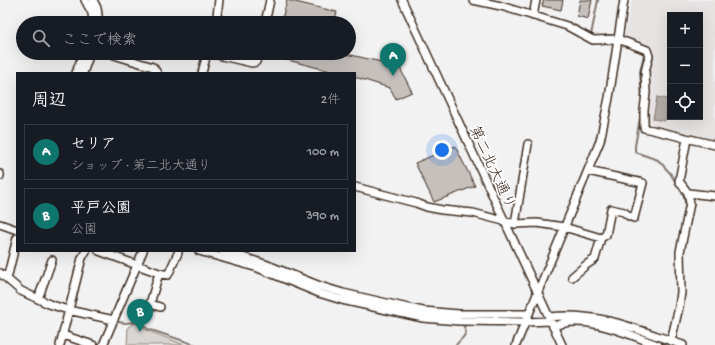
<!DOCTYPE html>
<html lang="ja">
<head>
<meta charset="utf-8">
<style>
  :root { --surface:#171b24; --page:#20242c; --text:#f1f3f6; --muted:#9ea1a6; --line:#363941; --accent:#0f766e }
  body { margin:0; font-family:"Gochi Hand","Klee One",sans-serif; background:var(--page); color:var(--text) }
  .controls { position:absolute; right:12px; top:12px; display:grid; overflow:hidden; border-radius:0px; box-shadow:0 4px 16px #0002 }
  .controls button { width:36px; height:36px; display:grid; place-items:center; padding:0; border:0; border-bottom:1px solid var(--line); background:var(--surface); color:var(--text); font:20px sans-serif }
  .you { position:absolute; left:442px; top:150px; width:14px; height:14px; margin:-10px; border:3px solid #fff; border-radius:50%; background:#1a73e8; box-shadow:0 0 0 6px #1a73e833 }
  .badge { display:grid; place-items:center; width:26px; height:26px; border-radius:50%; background:var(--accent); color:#fff; font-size:13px; font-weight:700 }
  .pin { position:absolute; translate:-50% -33px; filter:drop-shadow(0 1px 2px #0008) }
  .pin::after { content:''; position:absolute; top:21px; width:14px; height:12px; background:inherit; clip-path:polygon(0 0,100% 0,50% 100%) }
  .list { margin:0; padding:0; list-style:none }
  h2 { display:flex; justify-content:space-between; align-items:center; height:52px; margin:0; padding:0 16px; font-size:17px }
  h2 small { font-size:13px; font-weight:400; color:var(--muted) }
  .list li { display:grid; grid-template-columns:26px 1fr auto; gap:12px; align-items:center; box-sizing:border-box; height:56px; margin:0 8px 8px; padding:0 8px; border:1px solid var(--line); border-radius:0px }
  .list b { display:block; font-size:15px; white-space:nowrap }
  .list p { margin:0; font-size:13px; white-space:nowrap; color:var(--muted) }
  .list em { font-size:13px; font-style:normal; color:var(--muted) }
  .icon { flex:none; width:22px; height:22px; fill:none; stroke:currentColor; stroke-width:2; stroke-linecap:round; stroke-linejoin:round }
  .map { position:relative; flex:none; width:715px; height:345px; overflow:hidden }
  .search { position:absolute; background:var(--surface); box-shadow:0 4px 16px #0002; left:16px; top:16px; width:340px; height:44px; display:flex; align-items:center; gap:10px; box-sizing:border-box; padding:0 14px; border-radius:22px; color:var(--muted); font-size:15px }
  .panel { position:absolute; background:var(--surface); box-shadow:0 4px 16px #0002; left:16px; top:72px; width:340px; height:180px; border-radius:0px }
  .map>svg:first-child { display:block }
  .built { fill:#e6e3e2; fill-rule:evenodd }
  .green { fill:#d8d5d2; stroke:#8a8078 }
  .water { fill:#b2aba7; stroke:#827770 }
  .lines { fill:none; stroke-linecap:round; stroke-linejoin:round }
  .stream { stroke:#827770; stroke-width:2 }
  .building { fill:#c6c0bd; stroke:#3b2a1e }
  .minor-casing { stroke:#3b2a1e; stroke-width:10 }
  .minor { stroke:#fff; stroke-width:7 }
  .labels { text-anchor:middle; stroke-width:3.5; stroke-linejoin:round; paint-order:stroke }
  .street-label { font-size:15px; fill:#3b2a1e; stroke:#fff }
</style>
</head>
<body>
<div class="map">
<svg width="715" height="345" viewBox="0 0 715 345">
  <rect width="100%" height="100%" fill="#f3f2f2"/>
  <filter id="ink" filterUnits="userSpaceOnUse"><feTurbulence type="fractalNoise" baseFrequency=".025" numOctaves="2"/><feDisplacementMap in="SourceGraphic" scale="8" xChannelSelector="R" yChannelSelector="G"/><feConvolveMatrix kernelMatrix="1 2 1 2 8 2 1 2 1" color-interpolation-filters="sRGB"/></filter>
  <g filter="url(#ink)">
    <path class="built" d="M632,0H715V142L651,128L645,125V72L652,52L649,48L625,35ZM670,15H700V117H670Z"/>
    <path class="green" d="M134,323L139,324L146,330L185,345H127L128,327Z"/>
    <path class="water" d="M657,97L668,99L665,121L653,119Z"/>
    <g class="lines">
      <path class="stream" d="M598,0L591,35L600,37L610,35L615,37
        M634,48L644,54L640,72L642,99
        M641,112L635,146V152L658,160L670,173L683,194L686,206
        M678,247L683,220
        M212,251L221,254
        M677,297V287
        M474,318H521
        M672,320L676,303
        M118,322L126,323L134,322L140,323L148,329L196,345
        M632,331L646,337
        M660,342L666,345
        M456,345C464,335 469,336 462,322"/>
    </g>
    <path class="building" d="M287,0L337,12L334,23H281Z
      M544,0H563L561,10L542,6Z
      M580,0H592L588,19L577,16Z
      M268,53H325L351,55L399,66L412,92L396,99L390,88L355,77V73H338L268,55Z
      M455,146L475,186L434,202L415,163Z"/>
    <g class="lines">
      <g class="minor-casing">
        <path id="minor" d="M85,0L92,13L93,23
          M93,0L97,8L99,23
          M402,0L562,345
          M473,0L501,6L567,26L593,40L618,39L647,50L649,56L645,72L646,93L644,110V128L715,145
          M533,16L536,0
          M216,23L219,0
          M265,23L270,0
          M204,53L213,54L252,63L256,62L258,53
          M114,55L153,67L157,73
          M76,73L83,53
          M83,73L90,53
          M202,73L207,53
          M0,176V174
          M355,187L416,203L427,207L442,210L473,213L515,224L537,223L564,227L601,238
          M688,193L715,196
          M0,224L17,230
          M515,224L528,144
          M99,251L159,273L150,304L160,307
          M199,251L258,268L319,293L342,300L423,318L459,321L525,322L551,321
          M223,251L265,264L320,286L343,293L404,307L423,311L459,314H528
          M0,273L21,291L49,304L68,310L114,320
          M159,273L168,275L178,253
          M572,277L586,265L595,259L601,238L606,235L611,209L624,212L629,216L634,218L643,183L588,171
          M7,279L17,238
          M38,299L52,260
          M549,317C598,311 638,330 683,345
          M553,327C582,312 630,335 658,345
          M63,335L93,345
          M671,341L679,307L681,292L680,252L690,203L688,193L679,181L687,139
          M60,345L82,258L86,251
          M103,345L143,251
          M516,345L600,141L609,98L624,0"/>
      </g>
      <use href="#minor" class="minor"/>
    </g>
  </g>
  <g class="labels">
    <g class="street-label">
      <text transform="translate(493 167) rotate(65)" y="5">第二北大通り</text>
    </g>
  </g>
</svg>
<div class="controls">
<button>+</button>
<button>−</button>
<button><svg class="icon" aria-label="locate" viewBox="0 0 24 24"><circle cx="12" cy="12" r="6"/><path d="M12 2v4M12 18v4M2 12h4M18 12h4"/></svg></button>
</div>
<div class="you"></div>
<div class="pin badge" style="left:393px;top:76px">A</div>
<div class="pin badge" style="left:140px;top:332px">B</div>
<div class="search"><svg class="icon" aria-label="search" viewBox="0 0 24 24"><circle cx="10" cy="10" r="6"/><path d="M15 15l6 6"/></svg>ここで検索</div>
<section class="panel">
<h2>周辺<small>2件</small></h2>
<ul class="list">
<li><span class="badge">A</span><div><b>セリア</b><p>ショップ · 第二北大通り</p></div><em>100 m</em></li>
<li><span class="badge">B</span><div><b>平戸公園</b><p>公園</p></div><em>390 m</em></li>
</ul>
</section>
</div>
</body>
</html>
